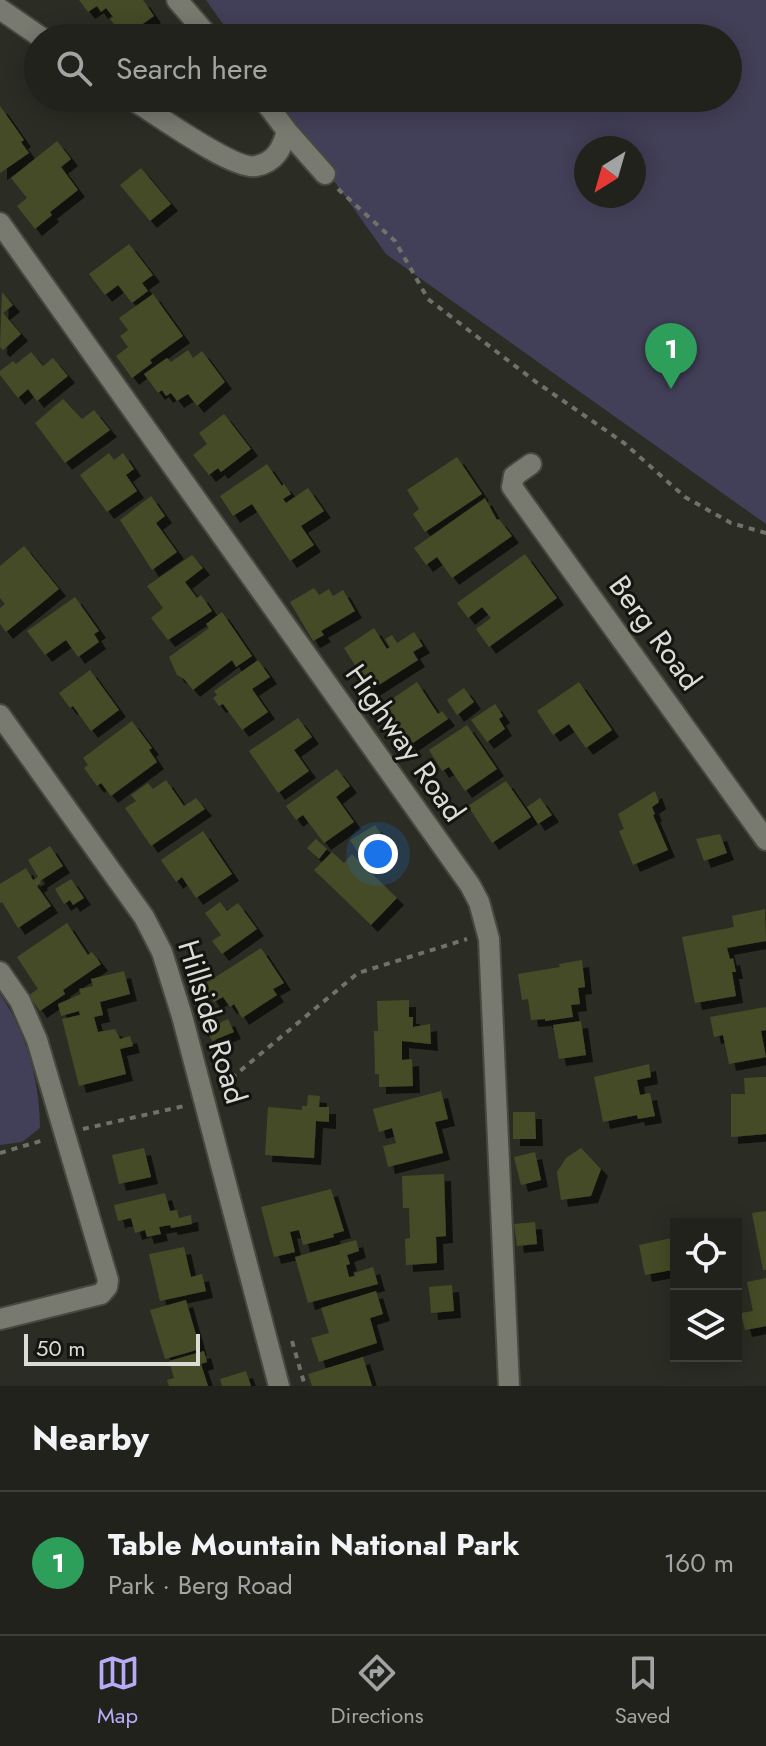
<!DOCTYPE html>
<html lang="en">
<head>
<meta charset="utf-8">
<style>
  :root { --surface:#20221b; --page:#282a24; --text:#f1f3f6; --muted:#a2a4a3; --line:#3d3f3a; --accent:#b7abf8 }
  body { margin:0; font-family:Jost,sans-serif; background:var(--page); color:var(--text) }
  .controls { position:absolute; right:24px; bottom:24px; display:grid; overflow:hidden; border-radius:0px; box-shadow:0 4px 20px #0003 }
  .controls button { width:72px; height:72px; display:grid; place-items:center; padding:0; border:0; border-bottom:2px solid var(--line); background:var(--surface); color:var(--text); font:40px sans-serif }
  .compass { position:absolute; left:574px; top:136px; width:72px; height:72px; border-radius:50%; background:var(--surface); box-shadow:0 4px 20px #0003; rotate:217deg }
  .scale { position:absolute; left:24px; bottom:20px; width:176px; box-sizing:border-box; padding-left:8px; border:4px solid #dbdcd6; border-top:0; font-size:22px; line-height:28px; white-space:nowrap; color:#dbdcd6; -webkit-text-stroke:6px #141411; paint-order:stroke }
  .you { position:absolute; left:378px; top:854px; width:28px; height:28px; margin:-20px; border:6px solid #fff; border-radius:50%; background:#1a73e8; box-shadow:0 0 0 12px #1a73e833 }
  .badge { display:grid; place-items:center; width:52px; height:52px; border-radius:50%; background:var(--accent); color:#fff; font-size:26px; font-weight:700 }
  .pin { position:absolute; translate:-50% -66px; filter:drop-shadow(0 2px 4px #0008) }
  .pin::after { content:''; position:absolute; top:42px; width:28px; height:24px; background:inherit; clip-path:polygon(0 0,100% 0,50% 100%) }
  .list { margin:0; padding:0; list-style:none }
  h2 { display:flex; justify-content:space-between; align-items:center; height:104px; margin:0; padding:0 32px; font-size:34px }
  h2 small { font-size:26px; font-weight:400; color:var(--muted) }
  .list li { display:grid; grid-template-columns:52px 1fr auto; gap:24px; align-items:center; box-sizing:border-box; height:144px; padding:0 32px; border-top:2px solid var(--line) }
  .list b { display:block; font-size:30px; white-space:nowrap }
  .list p { margin:0; font-size:26px; white-space:nowrap; color:var(--muted) }
  .list em { font-size:26px; font-style:normal; color:var(--muted) }
  .icon { flex:none; width:44px; height:44px; fill:none; stroke:currentColor; stroke-width:2; stroke-linecap:round; stroke-linejoin:round }
  .map { position:relative; flex:none; width:766px; height:1386px; overflow:hidden }
  .search { position:absolute; background:var(--surface); box-shadow:0 4px 20px #0003; left:24px; right:24px; top:24px; height:88px; display:flex; align-items:center; gap:20px; box-sizing:border-box; padding:0 28px; border-radius:44px; color:var(--muted); font-size:30px }
  .sheet { height:248px; background:var(--surface) }
  nav { display:flex; justify-content:space-around; align-items:center; box-sizing:border-box; height:112px; border-top:2px solid var(--line); background:var(--surface); font-size:22px; color:var(--muted) }
  nav a { display:grid; justify-items:center; gap:4px }
  nav .on { color:var(--accent) }
  .map>svg:first-child { display:block }
  .green { fill:#423f58; fill-rule:evenodd }
  .building { fill:#454b27; filter:url(#shadow) }
  .lines { fill:none; stroke-linecap:round; stroke-linejoin:round }
  .minor-casing { stroke:#474941; stroke-width:24 }
  .path { stroke:#70726a; stroke-width:4; stroke-dasharray:6 6; stroke-linecap:butt }
  .minor { stroke:#787a70; stroke-width:20 }
  .labels { text-anchor:middle; stroke-width:6; stroke-linejoin:round; paint-order:stroke }
  .street-label { font-size:30px; fill:#dbdcd6; stroke:#141411 }
</style>
</head>
<body>
<div class="map">
<svg width="766" height="1386" viewBox="0 0 766 1386">
  <defs>
    <filter id="shadow"><feDropShadow dx="7" dy="7" stdDeviation="0" flood-color="#0009"/></filter>
  </defs>
  <rect width="100%" height="100%" fill="#2b2d24"/>
  <path class="green" d="M206,0H766V524L386,254L275,98H728V38H233ZM586,148H634V196H586Z
    M0,994C26,1032 40,1081 40,1128L22,1142L0,1145Z"/>
  <path class="building" d="M79,0H143L154,16L124,37L110,19L113,17L106,8L101,12L97,6L88,12Z
    M0,106L24,140L21,142L29,153L0,173Z
    M57,141L71,159L61,167L78,190L50,212L52,215L35,229L17,206L27,198L11,178Z
    M141,168L171,204L150,221L120,185Z
    M129,244L153,275L142,283L148,291L132,303L118,285L105,295L89,274Z
    M2,292L13,305L3,313L21,334L3,350L0,347Z
    M153,294L183,336L150,360L152,363L132,378L116,356L128,347L120,336L128,330L119,318Z
    M188,350L193,358L202,351L225,382L197,406L188,394L177,401L171,393L166,396L162,390L158,393L144,374L167,358L171,362Z
    M31,352L43,366L53,358L68,376L37,401L28,389L18,398L0,375V371L13,361L16,364Z
    M63,399L82,419L94,410L110,430L65,463L35,423Z
    M224,414L251,449L221,472L218,468L209,475L193,455L207,444L199,433Z
    M109,453L114,460L123,453L134,469L126,475L137,491L107,512L80,475Z
    M457,457L482,494L425,532L413,514L419,509L407,490Z
    M267,464L282,486L284,484L291,494L283,499L286,503L308,488L324,511L301,526L314,545L290,561L252,504L233,516L220,496Z
    M151,496L165,516L156,523L177,552L152,570L120,520Z
    M485,498L497,520L499,519L512,536L452,578L437,557L426,565L414,548Z
    M24,546L59,589L6,632L0,624V608L5,604L0,598V566Z
    M525,554L557,598L489,647L476,629L491,618L482,607L468,618L457,603Z
    M192,555L203,568L185,582L197,598L201,595L212,611L168,640L151,618L163,608L147,586Z
    M314,588L319,595L329,589L333,596L343,590L355,611L321,631L324,635L313,641L290,602Z
    M75,597L99,631L94,634L99,642L78,657L66,640L45,655L27,631Z
    M222,612L252,656L236,667L232,660L193,690L184,679L177,675L169,657L209,628L206,624Z
    M374,628L387,649L390,647L385,639L392,635L397,643L414,632L423,646L413,652L418,660L371,690L344,648Z
    M258,660L270,677L252,689L268,712L242,730L223,704L219,706L213,698L217,695L214,691Z
    M90,670L119,710L91,731L73,706L70,708L59,693Z
    M417,682L438,714L442,711L448,719L410,745L383,705Z
    M579,682L612,730L586,748L569,724L553,735L537,711Z
    M464,688L474,702L457,715L447,700Z
    M495,704L503,716L499,719L505,729L487,742L471,720Z
    M298,718L312,737L294,750L309,771L278,793L249,751Z
    M132,721L152,748L149,750L157,762L111,796L101,783L97,786L84,768L88,765L83,758Z
    M467,725L497,769L465,791L449,767L442,771L429,750Z
    M337,769L350,786L336,797L354,822L324,843L303,815L296,820L286,806Z
    M166,780L184,806L196,798L205,809L151,846L125,808L136,801L131,795L148,783L153,789Z
    M506,781L531,817L492,843L468,806Z
    M655,791L659,802L652,807L655,814L653,815L668,850L633,865L619,831L624,829L618,814Z
    M540,798L552,815L538,824L527,807Z
    M375,825L391,850L366,865L350,840Z
    M203,831L232,874L196,898L182,877L176,882L161,860Z
    M720,834L727,853L704,861L696,839Z
    M316,839L327,849L319,859L307,848Z
    M50,846L63,866L40,881L41,883L37,886L51,906L18,928L2,902L0,903V884L26,868L33,880L38,877L28,860Z
    M332,852L344,863L352,854L397,898L371,925L314,870Z
    M71,879L84,898L73,905L70,900L64,904L55,889Z
    M220,902L227,911L238,903L257,929L222,954L212,941L221,935L205,913Z
    M765,909L766,941L727,948L730,959L733,958L736,972H732L736,996L695,1003L682,937L734,927L732,916Z
    M67,923L88,955L92,952L101,964L63,990L65,994L40,1011L29,995L38,989L17,957Z
    M261,948L284,983L273,989L277,995L242,1018L234,1004L230,1007L223,997L214,1002L203,985Z
    M582,960L585,987L578,988L580,1004L571,1005L573,1017L545,1021V1019L531,1020L528,999L522,1000L518,974L560,967L559,964Z
    M124,971L130,994L100,1002L103,1015L94,1017L98,1032L115,1029L120,1039L130,1036L133,1046L120,1049L126,1074L79,1086L62,1019L80,1015L79,1011L61,1016L58,1004L81,994L79,989L93,986L91,979Z
    M409,1000V1017H413V1027L430,1024L431,1044L402,1041V1060L412,1059L413,1086L379,1087V1074H375L374,1031H378L377,1001Z
    M766,1007V1030L761,1031L766,1057L729,1064L723,1035L714,1037L710,1017Z
    M228,1019L234,1032L212,1041L207,1029Z
    M581,1021L586,1055L559,1059L553,1025Z
    M649,1064L651,1077L637,1080L640,1095L650,1093L655,1116L638,1119L637,1115L603,1122L594,1077Z
    M766,1077V1134L731,1137V1094H745L744,1078Z
    M441,1091L448,1119L435,1122L443,1153L388,1167L383,1146L396,1143L392,1128L379,1132L373,1109Z
    M308,1095L320,1096L319,1107H329V1122L316,1121L314,1158L265,1155L268,1107L302,1110V1106H307Z
    M513,1112H535L536,1139H513Z
    M144,1148L151,1177L119,1184L112,1155Z
    M581,1148L601,1169L591,1196L561,1200L557,1172L566,1158Z
    M535,1152L541,1180L521,1185L514,1157Z
    M444,1174L446,1236L436,1237L437,1263L406,1265L405,1239L410,1238L409,1208H403L402,1176Z
    M331,1189L344,1231L333,1234L334,1237L303,1245L299,1230L290,1232L295,1252L274,1257L261,1207Z
    M165,1193L170,1211L177,1210L179,1218L191,1215L192,1224L171,1228L170,1225L159,1227L161,1234L147,1237L145,1230L135,1233L131,1218L118,1221L114,1205Z
    M766,1211V1270H763L752,1213Z
    M535,1222L537,1244L517,1246L514,1224Z
    M676,1237V1272L673,1273L672,1270L645,1275L639,1245Z
    M356,1240L359,1251L347,1255L350,1264L346,1265L349,1277L355,1276L354,1273L373,1267L378,1284L308,1303L295,1257Z
    M184,1247L191,1277L202,1274L206,1291L160,1301L149,1254Z
    M766,1278V1326L745,1330L741,1313L753,1311L747,1282Z
    M452,1285L454,1311L431,1313L429,1287Z
    M376,1291L383,1314L370,1318L377,1343L319,1362L311,1338L329,1333L321,1308Z
    M186,1300L200,1349L165,1359L150,1310Z
    M204,1351L207,1362L201,1364L208,1386H169L167,1380L174,1378L169,1361Z
    M363,1357L372,1386H312L308,1374Z
    M246,1371L251,1386H222L220,1379Z"/>
  <g class="lines">
    <g class="minor-casing">
      <path id="minor" d="M177,0L210,38
        M0,9L42,38
        M130,98C153,112 234,171 256,166C276,162 282,148 287,131
        M262,98L287,131L325,174
        M0,223L470,885L479,902L489,939L509,1386
        M531,464L514,476L512,487L766,840
        M0,715L144,917L162,952L182,1016L279,1386
        M0,972L20,1001L37,1040L108,1280L107,1287L101,1294L0,1319"/>
    </g>
    <path class="path" d="M338,189L395,241L428,299L536,382L624,443L685,497L731,523L766,533
      M222,1086L358,973L467,939
      M83,1129L184,1106
      M0,1153L44,1140
      M292,1341L305,1386"/>
    <use href="#minor" class="minor"/>
  </g>
  <g class="labels">
    <g class="street-label">
      <text transform="translate(655 633) rotate(54)" y="10">Berg Road</text>
      <text transform="translate(405 743) rotate(55)" y="10">Highway Road</text>
      <text transform="translate(212 1022) rotate(73)" y="10">Hillside Road</text>
    </g>
  </g>
</svg>
<div class="controls">
<button><svg class="icon" aria-label="locate" viewBox="0 0 24 24"><circle cx="12" cy="12" r="6"/><path d="M12 2v4M12 18v4M2 12h4M18 12h4"/></svg></button>
<button><svg class="icon" aria-label="layers" viewBox="0 0 24 24"><path d="M12 4l9 5-9 5-9-5zM3 14l9 5 9-5"/></svg></button>
</div>
<svg class="compass" viewBox="-18 -18 36 36"><path d="M0-13l5 13h-10z" fill="#e53935"/><path d="M0 13l5-13h-10z" fill="#a2a4a3"/></svg>
<div class="scale">50 m</div>
<div class="you"></div>
<div class="pin badge" style="left:671px;top:389px;background:#2e9e5b">1</div>
<div class="search"><svg class="icon" aria-label="search" viewBox="0 0 24 24"><circle cx="10" cy="10" r="6"/><path d="M15 15l6 6"/></svg>Search here</div>
</div>
<section class="sheet">
<h2>Nearby<small></small></h2>
<ul class="list">
<li><span class="badge" style="background:#2e9e5b">1</span><div><b>Table Mountain National Park</b><p>Park · Berg Road</p></div><em>160 m</em></li>
</ul>
</section>
<nav>
<a class="on"><svg class="icon" aria-label="map" viewBox="0 0 24 24"><path d="M3 6l6-2 6 2 6-2v14l-6 2-6-2-6 2zM9 4v14M15 6v14"/></svg>Map</a>
<a><svg class="icon" aria-label="directions" viewBox="0 0 24 24"><path d="M12 3l9 9-9 9-9-9zM9 14v-3h6M13 9l2 2-2 2"/></svg>Directions</a>
<a><svg class="icon" aria-label="saved" viewBox="0 0 24 24"><path d="M7 4h10v16l-5-4-5 4z"/></svg>Saved</a>
</nav>
</body>
</html>
